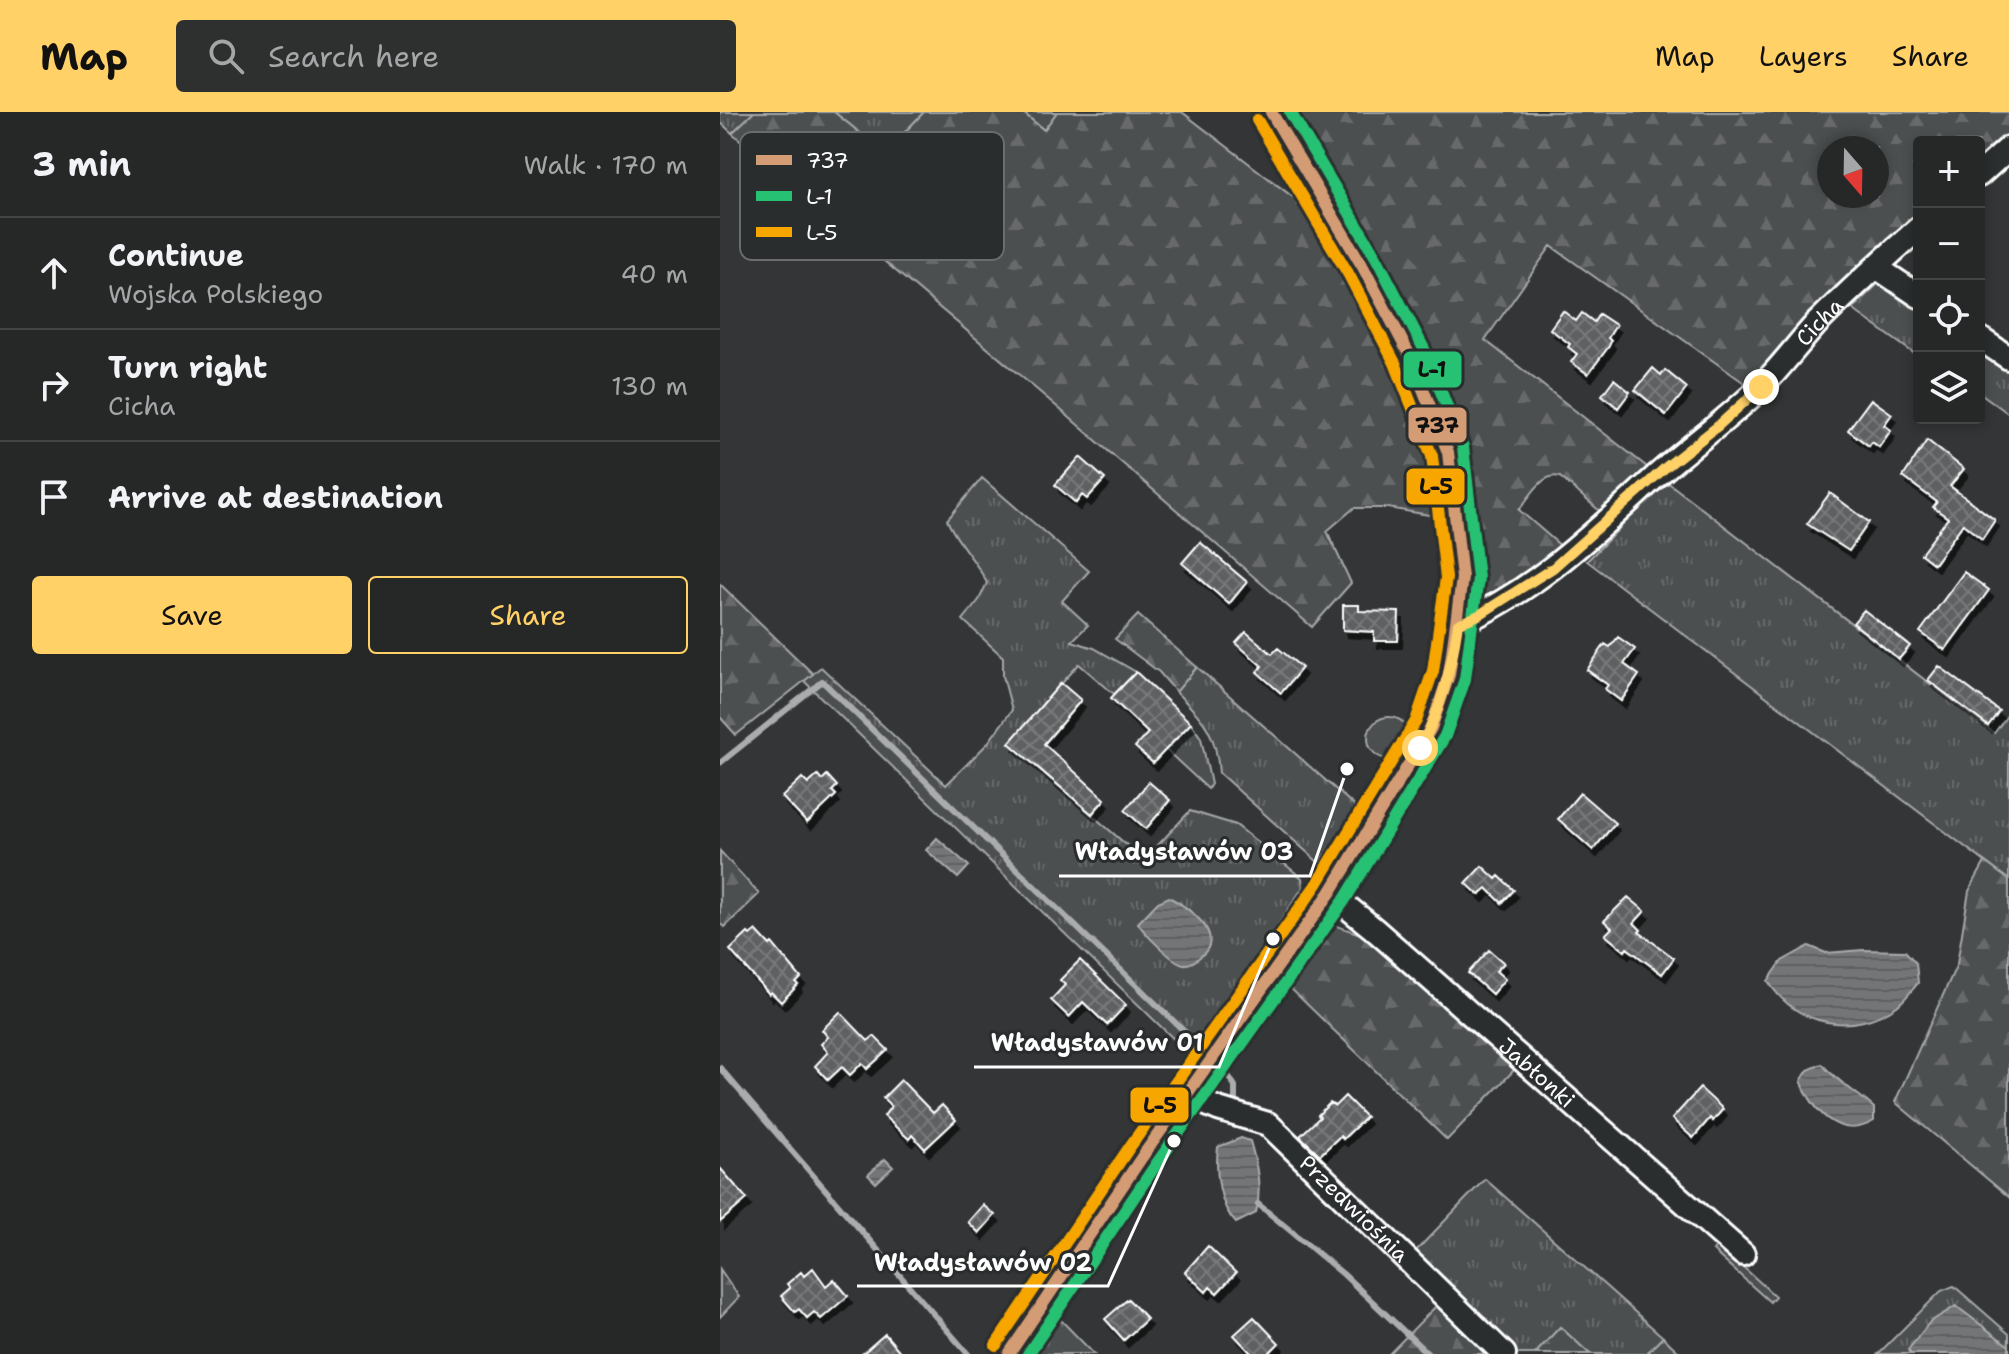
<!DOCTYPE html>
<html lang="en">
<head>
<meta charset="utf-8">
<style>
  :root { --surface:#262828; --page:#2e3030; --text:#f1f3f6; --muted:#a4a6a8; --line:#424445; --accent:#ffd166 }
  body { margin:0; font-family:"Shantell Sans",sans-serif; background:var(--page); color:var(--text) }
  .controls { position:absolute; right:24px; top:24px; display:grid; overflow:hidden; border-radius:8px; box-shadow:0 4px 12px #0003 }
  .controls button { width:72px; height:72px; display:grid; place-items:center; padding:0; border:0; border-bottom:2px solid var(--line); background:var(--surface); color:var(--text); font:40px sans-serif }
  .compass { position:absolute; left:1097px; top:24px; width:72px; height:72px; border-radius:50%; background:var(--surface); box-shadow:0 4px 12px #0003; rotate:160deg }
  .stop { position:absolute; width:24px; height:24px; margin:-18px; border:6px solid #ffd166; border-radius:50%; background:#fff }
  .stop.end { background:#ffd166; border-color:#fff; box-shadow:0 2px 8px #0008 }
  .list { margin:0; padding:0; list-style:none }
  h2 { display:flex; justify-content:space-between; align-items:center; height:104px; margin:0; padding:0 32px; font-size:34px }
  h2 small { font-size:26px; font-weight:400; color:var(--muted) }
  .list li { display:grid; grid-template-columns:52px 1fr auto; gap:24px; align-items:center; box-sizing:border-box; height:112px; padding:0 32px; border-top:2px solid var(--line) }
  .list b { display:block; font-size:30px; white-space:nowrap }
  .list p { margin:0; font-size:26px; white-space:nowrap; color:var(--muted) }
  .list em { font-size:26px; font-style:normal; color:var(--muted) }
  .actions { display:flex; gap:16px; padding:24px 32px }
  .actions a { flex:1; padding:18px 0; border:2px solid var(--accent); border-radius:8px; text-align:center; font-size:28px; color:var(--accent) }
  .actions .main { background:var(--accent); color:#111 }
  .icon { flex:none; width:44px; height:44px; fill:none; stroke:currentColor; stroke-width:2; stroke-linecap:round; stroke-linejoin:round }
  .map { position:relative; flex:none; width:1289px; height:1242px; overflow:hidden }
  header { display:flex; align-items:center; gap:48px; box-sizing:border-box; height:112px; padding:0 40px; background:var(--accent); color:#111 }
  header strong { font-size:38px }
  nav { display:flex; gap:44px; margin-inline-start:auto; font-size:28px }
  .search { width:560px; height:72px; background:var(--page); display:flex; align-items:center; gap:20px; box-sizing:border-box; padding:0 28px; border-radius:8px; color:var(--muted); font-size:30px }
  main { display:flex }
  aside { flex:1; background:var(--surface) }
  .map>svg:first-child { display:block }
  .grass { fill:url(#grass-tufts); stroke:#a6a7a8; stroke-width:2 }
  .forest { fill:url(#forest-firs); stroke:#a6a7a8; stroke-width:2; fill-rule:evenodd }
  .garden { fill:#4c4f50; stroke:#a6a7a8; stroke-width:2 }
  .water { fill:url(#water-rules); stroke:#abacad; stroke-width:2 }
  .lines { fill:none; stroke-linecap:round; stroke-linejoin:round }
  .stream { stroke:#abacad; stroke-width:6 }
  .building { fill:url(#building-cross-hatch); stroke:#fff; stroke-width:2; filter:url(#shadow) }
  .minor-casing { stroke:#fff; stroke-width:28 }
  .minor { stroke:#2a2d2e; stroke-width:22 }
  .bus-1-casing { stroke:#2a2d2e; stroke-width:18 }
  .bus-2-casing { stroke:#2a2d2e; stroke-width:18 }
  .bus-3-casing { stroke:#2a2d2e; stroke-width:18 }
  .bus-1 { stroke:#d39c74; stroke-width:12 }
  .bus-2 { stroke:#26c172; stroke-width:12 }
  .bus-3 { stroke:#f7a600; stroke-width:12 }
  .route { stroke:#ffd166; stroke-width:10 }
  .labels { text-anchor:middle; stroke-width:6; stroke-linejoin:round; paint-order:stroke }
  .street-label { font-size:22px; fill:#fff; stroke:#2a2d2e }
  .key { fill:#2a2d2e; stroke:#6a6c6d; stroke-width:2 }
  .key-label { font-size:22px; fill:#fff }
  .leader { fill:none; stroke:#fff; stroke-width:3 }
  .callout-dot { fill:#fff; stroke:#2a2d2e; stroke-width:3 }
  .callout-label { font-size:24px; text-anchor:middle; font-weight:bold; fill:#fff; stroke:#2a2d2e; stroke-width:6; stroke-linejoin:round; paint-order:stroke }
  .line-badge { stroke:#2a2d2e; stroke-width:3 }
  .pale-badge-label { font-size:22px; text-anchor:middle; font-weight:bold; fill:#111 }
</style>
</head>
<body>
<header>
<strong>Map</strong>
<div class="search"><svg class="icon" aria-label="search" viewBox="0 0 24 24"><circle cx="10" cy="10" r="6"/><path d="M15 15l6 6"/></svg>Search here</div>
<nav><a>Map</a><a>Layers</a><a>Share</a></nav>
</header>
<main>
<aside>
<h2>3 min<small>Walk · 170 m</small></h2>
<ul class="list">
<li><svg class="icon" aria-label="ahead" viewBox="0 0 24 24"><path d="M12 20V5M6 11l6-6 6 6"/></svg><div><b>Continue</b><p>Wojska Polskiego</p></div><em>40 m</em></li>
<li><svg class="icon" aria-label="right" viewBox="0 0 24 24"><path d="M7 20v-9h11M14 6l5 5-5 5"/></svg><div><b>Turn right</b><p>Cicha</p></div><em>130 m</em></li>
<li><svg class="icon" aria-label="arrive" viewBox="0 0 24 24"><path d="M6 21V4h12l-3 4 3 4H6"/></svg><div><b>Arrive at destination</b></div></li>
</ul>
<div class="actions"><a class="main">Save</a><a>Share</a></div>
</aside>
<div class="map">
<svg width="1289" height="1242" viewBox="0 0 1289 1242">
  <defs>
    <pattern id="grass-tufts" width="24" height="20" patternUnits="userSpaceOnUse" patternTransform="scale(2)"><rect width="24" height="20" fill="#4c4f50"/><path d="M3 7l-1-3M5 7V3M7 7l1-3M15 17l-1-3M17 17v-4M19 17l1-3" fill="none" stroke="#67696a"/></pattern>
    <pattern id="forest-firs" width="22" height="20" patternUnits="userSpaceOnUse" patternTransform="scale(2)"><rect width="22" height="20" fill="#4c4f50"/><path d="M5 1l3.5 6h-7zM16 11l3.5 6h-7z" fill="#67696a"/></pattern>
    <pattern id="water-rules" width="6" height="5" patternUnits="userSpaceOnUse" patternTransform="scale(2)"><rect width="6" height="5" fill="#737576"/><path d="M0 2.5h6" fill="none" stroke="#606061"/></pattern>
    <pattern id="building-cross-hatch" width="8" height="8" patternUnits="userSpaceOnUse" patternTransform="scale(2)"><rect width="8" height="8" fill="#5f6162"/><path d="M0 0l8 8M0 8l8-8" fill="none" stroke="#77797a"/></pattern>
    <filter id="shadow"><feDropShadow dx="4" dy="7" stdDeviation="0" flood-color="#0009"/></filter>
  </defs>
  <rect width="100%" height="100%" fill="#333536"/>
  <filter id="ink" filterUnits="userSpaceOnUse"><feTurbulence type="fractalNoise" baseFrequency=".0125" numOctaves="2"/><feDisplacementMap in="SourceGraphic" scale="16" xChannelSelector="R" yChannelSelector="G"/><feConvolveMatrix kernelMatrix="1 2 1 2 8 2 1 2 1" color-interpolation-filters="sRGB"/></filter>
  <g filter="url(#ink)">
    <path class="grass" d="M0,0H34L12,21L0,10Z
      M114,0H204L165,41Z
      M302,0H337L324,18Z
      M1163,167L1199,192V245L1132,197Z
      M1259,234L1289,254V302L1259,280Z
      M262,366L369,459L342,489L368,513L352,529L374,536L416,560L394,582L359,552L289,631L424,748L470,699L516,713L582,766L583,775L478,933L471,926L463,936L84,569L101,555L226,673L267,632L292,598L283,564V545L243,508L259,488L267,471C256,448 237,431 227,408Z
      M946,369L1274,621L1289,601V768L867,449Z
      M477,555L638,697L599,751L499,661C496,619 484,609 456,580Z
      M471,611L481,626L491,672L488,677L446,638Z
      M765,1067L943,1225L926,1242H870L840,1215L815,1242H795L693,1142Z
      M998,1132L1055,1184L1050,1190L993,1139Z
      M1234,1174L1289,1222V1242H1158L1221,1179Z
      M336,1203L374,1242H312Z"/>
    <path class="forest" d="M34,0H114L165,41L204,0H302L324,18L337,0H462L591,99L675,247L694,294L711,364L715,404L668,396H634L607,419L631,471L592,515L328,287L12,21Z
      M569,0H1289V25L1259,51V30H1199V103L1151,145L1030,275L831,134L765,228L931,358L882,401L840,365C822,360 810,385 799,398L843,436L757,493L745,353L733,290L704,226L665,153L648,140ZM1109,36H1157V84H1109Z
      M0,472L93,562L16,623L0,605Z
      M418,503L477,555L456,580L439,560L395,527Z
      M0,739L39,782L5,815L0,812Z
      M1265,750L1289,768V1085L1175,990L1237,852L1249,779Z
      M608,811L643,823L646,821L797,955L727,1028L565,871Z
      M0,1157L19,1185L0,1205Z
      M720,1190L773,1242H669Z
      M840,1215L870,1242H815Z
      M943,1225L961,1242H962H926Z"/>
    <path class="garden" d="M648 626a21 21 0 1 1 42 0a21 21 0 1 1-42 0Z"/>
    <path class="water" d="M217,726L249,754L238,766L206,738Z
      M449,785C469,796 507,823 481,844C476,848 471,853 464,852C453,851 424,821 418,811L438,790Z
      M1089,834L1106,841L1143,838L1185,839L1196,851L1198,871C1192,878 1185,888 1177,894C1133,924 1077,915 1048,869L1062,849Z
      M1102,952C1117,970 1137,980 1154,996V1009C1120,1029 1094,1000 1081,969L1088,958Z
      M521,1026L530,1029C537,1053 542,1077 536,1101L516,1111C499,1094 495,1059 498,1035Z
      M165,1047L173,1055L156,1071L148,1063Z
      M1236,1194L1289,1234V1242H1191L1188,1238L1210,1210Z"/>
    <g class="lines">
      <path class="stream" d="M95,575L102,569L467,922
        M0,651L91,578
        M0,956L248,1242
        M506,960L515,974V991
        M538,1092L623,1162L708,1242"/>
    </g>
    <path class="building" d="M843,199L856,209L862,201L874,210L879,202L896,213L888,226L891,229L889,234L868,262L851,250L857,242L848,235L850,232L830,217Z
      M933,256L941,263L945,258L967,276L946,303L915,278Z
      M894,267L910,280L898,296L882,283Z
      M1151,287L1172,302L1164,313L1171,318L1159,335L1152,330L1149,334L1128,318Z
      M1207,328L1244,357L1230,374L1275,408L1262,427L1243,412L1214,452L1201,442L1228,406L1213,395L1217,390L1183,365Z
      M360,345L385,367L367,387L362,383L356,391L335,373Z
      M1110,381L1149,410L1129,439L1087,412Z
      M480,430L527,470L509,492L462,451Z
      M1244,460L1269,478L1225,538L1200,520Z
      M623,493H639V499L679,500L678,529H654V520L623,518Z
      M1144,498L1190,534L1179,547L1133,511Z
      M526,520L552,542L558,536L582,556L561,581L537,560L542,554L516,531Z
      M898,525L915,537L904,552L919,563L901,589L885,577L888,573L867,558L885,532L890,535Z
      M1219,554L1279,599L1268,614L1208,568Z
      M416,560L471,611L433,651L415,635L428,621L391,586Z
      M341,571L361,588L324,632L385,687L372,702L289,631Z
      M98,663L102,668L107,663L117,674L112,679L116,683L87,711L62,685L82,666L88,672Z
      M429,670L450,688L426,717L405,698Z
      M860,681L895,711L873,738L838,707Z
      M762,754L776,767L779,764L794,778L782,791L767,776L759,783L746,771Z
      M908,785L925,799L914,811L921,818L919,820L954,846L942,862L907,836L905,839L885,823L892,816L884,809Z
      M36,818L50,833L52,831L81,866L76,871L78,873L61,890L51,880L49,882L10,838L28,821L30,823Z
      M769,838L784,851L776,859L785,867L772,882L748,861Z
      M360,848L406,893L387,913L363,890L349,905L331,888L345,873L340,868Z
      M120,900L148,929L154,924L168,938L147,957L142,951L130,963L122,955L108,968L95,954L108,940L101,932L108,925L102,918Z
      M181,968L213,1001L222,993L236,1008L205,1037L192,1023L189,1027L164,1004L171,994L163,986Z
      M980,976L1003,997L993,1009L990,1006L973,1026L952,1007Z
      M625,984L646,1005L623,1027L620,1024L600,1043L580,1024L600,1005L598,1003L610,991L615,994Z
      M0,1056L27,1087L0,1110Z
      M263,1093L275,1103L259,1121L248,1110Z
      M488,1134L516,1161L497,1181L490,1175L486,1180L465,1160Z
      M93,1156L106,1174L114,1167L128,1184L101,1207L94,1200L87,1206L79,1197L75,1200L61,1184L70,1176L67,1172L81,1160L84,1164Z
      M408,1187L427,1207L404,1228L385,1207Z
      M534,1205L559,1231L548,1242H532L514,1223Z
      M165,1222L182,1242H142Z"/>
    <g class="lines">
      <g class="minor-casing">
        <g id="minor">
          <path d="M1259,63L1289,36"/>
          <path d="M1156,155L1199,184"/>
          <path d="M1259,226L1289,246"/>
          <path id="s1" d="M738,512C814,480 872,423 933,367C967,336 1006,309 1040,276C1060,256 1077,233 1096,212C1129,179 1164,147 1199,116"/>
          <path id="s2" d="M610,781L654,817L1023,1142"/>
          <path id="s3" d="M466,983L498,997L548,1012L784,1242"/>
          <path d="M289,1242L422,1045L610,781L711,616L729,563L742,466L728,340L690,244L643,155L551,0"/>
        </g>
      </g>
      <use href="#minor" class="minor"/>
      <g class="bus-1-casing">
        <path id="bus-1" d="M289,1242L422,1045L610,781L711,616L729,563L742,466L728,340L690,244L643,155L551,0"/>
      </g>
      <g class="bus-2-casing">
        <path id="bus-2" d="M308,1242L435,1054L624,789L725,624L745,567L758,466L743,335L704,237L657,147L570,0"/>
      </g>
      <g class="bus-3-casing">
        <path id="bus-3" d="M276,1233L409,1036L597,772L696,609L713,559L726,466L712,344L675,251L629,163L537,8"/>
      </g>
      <use href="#bus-1" class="bus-1"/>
      <use href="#bus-2" class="bus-2"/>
      <use href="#bus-3" class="bus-3"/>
    </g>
  </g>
  <g class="lines" filter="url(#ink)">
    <path class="route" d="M700,636C722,597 731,555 738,512L759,503L833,456L946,355L998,314L1041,275"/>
  </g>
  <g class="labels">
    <g class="street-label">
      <text dy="8" stroke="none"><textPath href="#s1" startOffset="474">Cicha</textPath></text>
      <text dy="8" stroke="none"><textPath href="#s2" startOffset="274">Jabłonki</textPath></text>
      <text dy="8" stroke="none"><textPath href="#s3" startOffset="208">Przedwiośnia</textPath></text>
    </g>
  </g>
  <rect x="20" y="20" width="264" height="128" rx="12" class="key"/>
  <rect x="36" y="43" width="36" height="10" fill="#d39c74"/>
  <rect x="36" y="79" width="36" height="10" fill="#26c172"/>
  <rect x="36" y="115" width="36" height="10" fill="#f7a600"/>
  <g class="key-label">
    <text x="86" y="56">737</text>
    <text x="86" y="92">L-1</text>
    <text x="86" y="128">L-5</text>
  </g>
  <path class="leader" d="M627 657L590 764H339M553 827L499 955H254M454 1029L388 1174H137"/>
  <g class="callout-dot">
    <circle cx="627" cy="657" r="8"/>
    <circle cx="553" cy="827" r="8"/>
    <circle cx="454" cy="1029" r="8"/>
  </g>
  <g class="callout-label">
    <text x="464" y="748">Władysławów 03</text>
    <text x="377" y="939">Władysławów 01</text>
    <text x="263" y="1159">Władysławów 02</text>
  </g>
  <g class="line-badge">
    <rect x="682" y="238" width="61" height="39" rx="8" fill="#26c172"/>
    <rect x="687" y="294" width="61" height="38" rx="8" fill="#d39c74"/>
    <rect x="685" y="355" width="61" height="39" rx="8" fill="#f7a600"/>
    <rect x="409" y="974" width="61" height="38" rx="8" fill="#f7a600"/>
  </g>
  <g class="pale-badge-label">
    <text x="712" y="265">L-1</text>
    <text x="717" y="321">737</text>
    <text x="716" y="382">L-5</text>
    <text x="440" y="1001">L-5</text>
  </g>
</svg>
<div class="controls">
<button>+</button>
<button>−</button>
<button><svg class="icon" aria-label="locate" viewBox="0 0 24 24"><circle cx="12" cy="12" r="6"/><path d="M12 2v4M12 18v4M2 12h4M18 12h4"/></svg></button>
<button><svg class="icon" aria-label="layers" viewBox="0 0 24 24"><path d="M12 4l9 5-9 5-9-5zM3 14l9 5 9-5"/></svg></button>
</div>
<svg class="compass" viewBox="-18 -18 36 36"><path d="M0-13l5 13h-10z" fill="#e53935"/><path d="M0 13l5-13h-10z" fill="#a4a6a8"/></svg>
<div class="stop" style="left:700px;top:636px"></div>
<div class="stop end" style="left:1041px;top:275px"></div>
</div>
</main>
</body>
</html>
